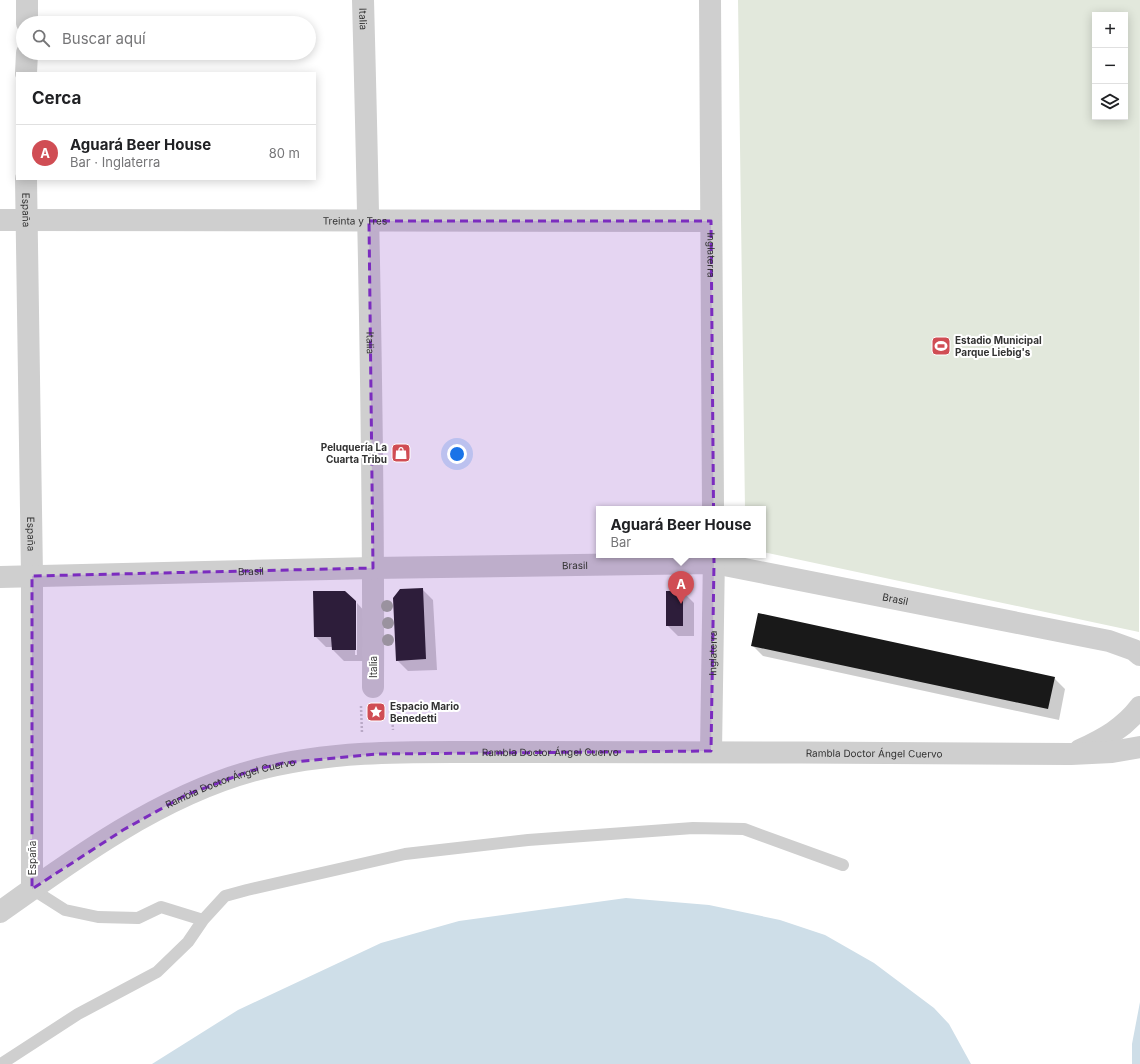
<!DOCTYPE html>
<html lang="es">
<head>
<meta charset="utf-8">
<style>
  :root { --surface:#fff; --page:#f6f6f6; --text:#202124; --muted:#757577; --line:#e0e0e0; --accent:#d04d54 }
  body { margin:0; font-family:Inter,sans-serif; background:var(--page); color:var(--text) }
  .controls { position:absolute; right:12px; top:12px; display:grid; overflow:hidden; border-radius:0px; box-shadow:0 2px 10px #0003 }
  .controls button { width:36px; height:36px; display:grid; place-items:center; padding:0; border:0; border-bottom:1px solid var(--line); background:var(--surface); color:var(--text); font:20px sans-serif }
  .you { position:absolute; left:457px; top:454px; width:14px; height:14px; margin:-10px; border:3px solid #fff; border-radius:50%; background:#1a73e8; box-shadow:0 0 0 6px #1a73e833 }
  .badge { display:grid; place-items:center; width:26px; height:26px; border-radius:50%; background:var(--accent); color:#fff; font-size:13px; font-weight:700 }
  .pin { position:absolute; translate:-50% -33px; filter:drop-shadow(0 1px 2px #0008) }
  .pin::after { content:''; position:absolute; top:21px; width:14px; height:12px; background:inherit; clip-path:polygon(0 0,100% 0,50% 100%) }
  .popup { position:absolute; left:596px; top:506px; width:170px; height:52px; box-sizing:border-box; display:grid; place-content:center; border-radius:0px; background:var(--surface); filter:drop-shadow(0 1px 3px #0005); font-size:13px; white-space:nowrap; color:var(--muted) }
  .popup b { font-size:15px; color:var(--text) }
  .popup::after { content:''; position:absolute; left:50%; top:100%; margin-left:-8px; border:8px solid transparent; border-top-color:var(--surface) }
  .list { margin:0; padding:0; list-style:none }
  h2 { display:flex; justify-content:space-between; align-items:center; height:52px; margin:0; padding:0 16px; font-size:17px }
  h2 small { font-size:13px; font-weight:400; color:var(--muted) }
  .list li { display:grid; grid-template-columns:26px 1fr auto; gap:12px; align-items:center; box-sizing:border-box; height:56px; padding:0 16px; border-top:1px solid var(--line) }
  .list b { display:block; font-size:15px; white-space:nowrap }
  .list p { margin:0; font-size:13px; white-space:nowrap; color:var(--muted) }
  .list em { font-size:13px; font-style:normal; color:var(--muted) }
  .icon { flex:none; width:22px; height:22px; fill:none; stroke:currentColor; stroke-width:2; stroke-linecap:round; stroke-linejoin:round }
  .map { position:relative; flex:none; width:1140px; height:1064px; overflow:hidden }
  .search { position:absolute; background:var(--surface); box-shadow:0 2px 10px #0003; left:16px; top:16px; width:300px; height:44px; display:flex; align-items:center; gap:10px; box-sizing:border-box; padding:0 14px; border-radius:22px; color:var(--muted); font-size:15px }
  .panel { position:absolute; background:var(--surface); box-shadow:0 2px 10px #0003; left:16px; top:72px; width:300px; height:108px; border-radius:0px }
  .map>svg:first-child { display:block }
  .green { fill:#e2e8dc; fill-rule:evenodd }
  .water { fill:#cedee8 }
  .shadow { fill:#0003 }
  .building { fill:#191919 }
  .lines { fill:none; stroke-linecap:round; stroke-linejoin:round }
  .path { stroke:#c9c9c9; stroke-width:2.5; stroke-dasharray:2 2; stroke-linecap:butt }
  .service { stroke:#cfcfcf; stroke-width:12 }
  .minor { stroke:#cfcfcf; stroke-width:22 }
  .tertiary { stroke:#cfcfcf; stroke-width:22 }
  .tree { fill:#a2ac98 }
  .marked { fill:#7b2cbf; fill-opacity:0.2; stroke:#7b2cbf; stroke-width:3; stroke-dasharray:8 5; stroke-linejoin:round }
  .labels { text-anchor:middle; stroke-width:4; stroke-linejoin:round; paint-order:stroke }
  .street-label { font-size:10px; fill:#323232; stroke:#fff }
  .poi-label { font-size:10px; font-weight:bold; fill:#323232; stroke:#fff; text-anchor:start }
</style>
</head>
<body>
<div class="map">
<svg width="1140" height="1064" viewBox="0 0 1140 1064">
  <rect width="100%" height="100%" fill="#fff"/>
  <path class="green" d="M738,0H1140L1139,632L763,552V509H745ZM1095,15H1125V117H1095Z"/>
  <path class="water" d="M626,898L709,905L780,920L825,935L874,963L934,1008L949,1024L971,1064H152L238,1010L381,943L459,921Z
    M1140,1002V1064H1132V1044Z"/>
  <path class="shadow" d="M422,589L433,600L437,670L408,671L397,660Z
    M683,592L694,603V636H678L667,625Z
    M355,602V655H357V603L366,613L367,661H344L333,650V647H326L315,636Z
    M752,645L1054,678L1065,689L1059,720L763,656Z"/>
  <path class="building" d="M423,588L426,659L396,661L393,598L400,589Z
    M313,591H345L356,601V650H332L331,637H314Z
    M666,591H683V626H666Z
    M758,613L1055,677L1048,709L751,646Z"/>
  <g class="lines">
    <path class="path" d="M391,701L393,730
      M361,706L362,733"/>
    <path class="service" d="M32,889L65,910L98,917L138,918L161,907L203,920
      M1,1064L78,1014L157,972L188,942L203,920L225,896L247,890L405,854L528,840L693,828L744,829L843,865"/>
    <g class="minor">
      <path id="s1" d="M363,0C369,229 374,458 373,687"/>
      <path id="s2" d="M710,0L713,509"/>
      <path d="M27,23V0"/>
      <path d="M26,73L27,53"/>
      <path id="s3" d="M26,179L32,576V889"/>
      <path id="s4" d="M0,220L711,221"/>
      <path id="s5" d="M0,577L373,568L714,563L1109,641L1134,650L1140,655"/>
      <path id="s6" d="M711,751L714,555"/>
    </g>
    <g class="tertiary">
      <path d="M1080,750C1104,739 1124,728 1140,707"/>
      <path id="s7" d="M0,912C75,858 161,796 252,771C343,746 441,753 535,752C714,751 892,754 1071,754L1112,752L1140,747"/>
    </g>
  </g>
  <g class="tree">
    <circle cx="387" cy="606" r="6"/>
    <circle cx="388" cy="623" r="6"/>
    <circle cx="388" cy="640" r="6"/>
  </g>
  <path class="marked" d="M369,221H711L714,563L711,751L377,754L283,763L250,771L186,795L123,830L32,889V576L373,568Z"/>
  <defs>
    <g id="stadium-square" transform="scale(1)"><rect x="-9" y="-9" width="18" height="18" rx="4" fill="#d04d54" stroke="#fff"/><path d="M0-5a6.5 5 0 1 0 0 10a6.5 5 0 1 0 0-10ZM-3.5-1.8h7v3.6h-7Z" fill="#fff"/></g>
    <g id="shop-square" transform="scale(1)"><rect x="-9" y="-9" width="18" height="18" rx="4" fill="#d04d54" stroke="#fff"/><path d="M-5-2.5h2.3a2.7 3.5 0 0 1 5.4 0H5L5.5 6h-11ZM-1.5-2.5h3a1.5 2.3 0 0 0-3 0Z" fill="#fff"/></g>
    <g id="sight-square" transform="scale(1)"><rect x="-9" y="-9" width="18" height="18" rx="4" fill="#d04d54" stroke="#fff"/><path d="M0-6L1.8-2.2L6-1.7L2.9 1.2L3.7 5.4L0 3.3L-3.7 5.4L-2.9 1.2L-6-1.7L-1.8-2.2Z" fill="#fff"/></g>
  </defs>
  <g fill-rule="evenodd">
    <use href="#stadium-square" x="941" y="346"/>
    <use href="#shop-square" x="401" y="453"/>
    <use href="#sight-square" x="376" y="712"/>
  </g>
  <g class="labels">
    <g class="street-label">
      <text dy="4" stroke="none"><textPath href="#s1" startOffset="19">Italia</textPath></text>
      <text dy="4" stroke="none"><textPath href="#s3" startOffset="31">España</textPath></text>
      <text dy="4" stroke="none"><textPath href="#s4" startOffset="355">Treinta y Tres</textPath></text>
      <text dy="4" stroke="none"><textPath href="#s2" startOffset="255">Inglaterra</textPath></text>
      <text dy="4" stroke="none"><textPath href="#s1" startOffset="343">Italia</textPath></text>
      <text dy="4" stroke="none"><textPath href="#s3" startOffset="355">España</textPath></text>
      <text dy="4" stroke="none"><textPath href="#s5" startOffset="575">Brasil</textPath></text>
      <text dy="4" stroke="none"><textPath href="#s5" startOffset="251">Brasil</textPath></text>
      <text dy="4" stroke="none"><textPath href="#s5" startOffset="899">Brasil</textPath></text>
      <text dy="4" stroke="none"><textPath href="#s6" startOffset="98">Inglaterra</textPath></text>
      <text transform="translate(373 667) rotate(-90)" y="4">Italia</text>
      <text dy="4" stroke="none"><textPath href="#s7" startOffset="590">Rambla Doctor Ángel Cuervo</textPath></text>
      <text dy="4" stroke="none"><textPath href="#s7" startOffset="914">Rambla Doctor Ángel Cuervo</textPath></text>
      <text dy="4" stroke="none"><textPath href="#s7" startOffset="266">Rambla Doctor Ángel Cuervo</textPath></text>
      <text transform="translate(32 858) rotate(-90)" y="4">España</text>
    </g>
    <g class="poi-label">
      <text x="955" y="344">Estadio Municipal<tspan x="955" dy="12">Parque Liebig's</tspan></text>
      <text x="387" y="451" text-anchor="end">Peluquería La<tspan x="387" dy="12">Cuarta Tribu</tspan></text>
      <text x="390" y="710">Espacio Mario<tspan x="390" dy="12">Benedetti</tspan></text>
    </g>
  </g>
</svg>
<div class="controls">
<button>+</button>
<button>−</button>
<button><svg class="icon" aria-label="layers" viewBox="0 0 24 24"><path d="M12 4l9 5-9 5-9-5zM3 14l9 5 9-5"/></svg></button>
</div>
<div class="you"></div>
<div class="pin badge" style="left:681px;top:604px">A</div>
<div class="popup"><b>Aguará Beer House</b>Bar</div>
<div class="search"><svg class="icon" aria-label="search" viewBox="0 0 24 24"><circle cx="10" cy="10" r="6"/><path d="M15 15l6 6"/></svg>Buscar aquí</div>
<section class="panel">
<h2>Cerca<small></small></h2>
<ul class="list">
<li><span class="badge">A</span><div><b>Aguará Beer House</b><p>Bar · Inglaterra</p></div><em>80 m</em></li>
</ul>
</section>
</div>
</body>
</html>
